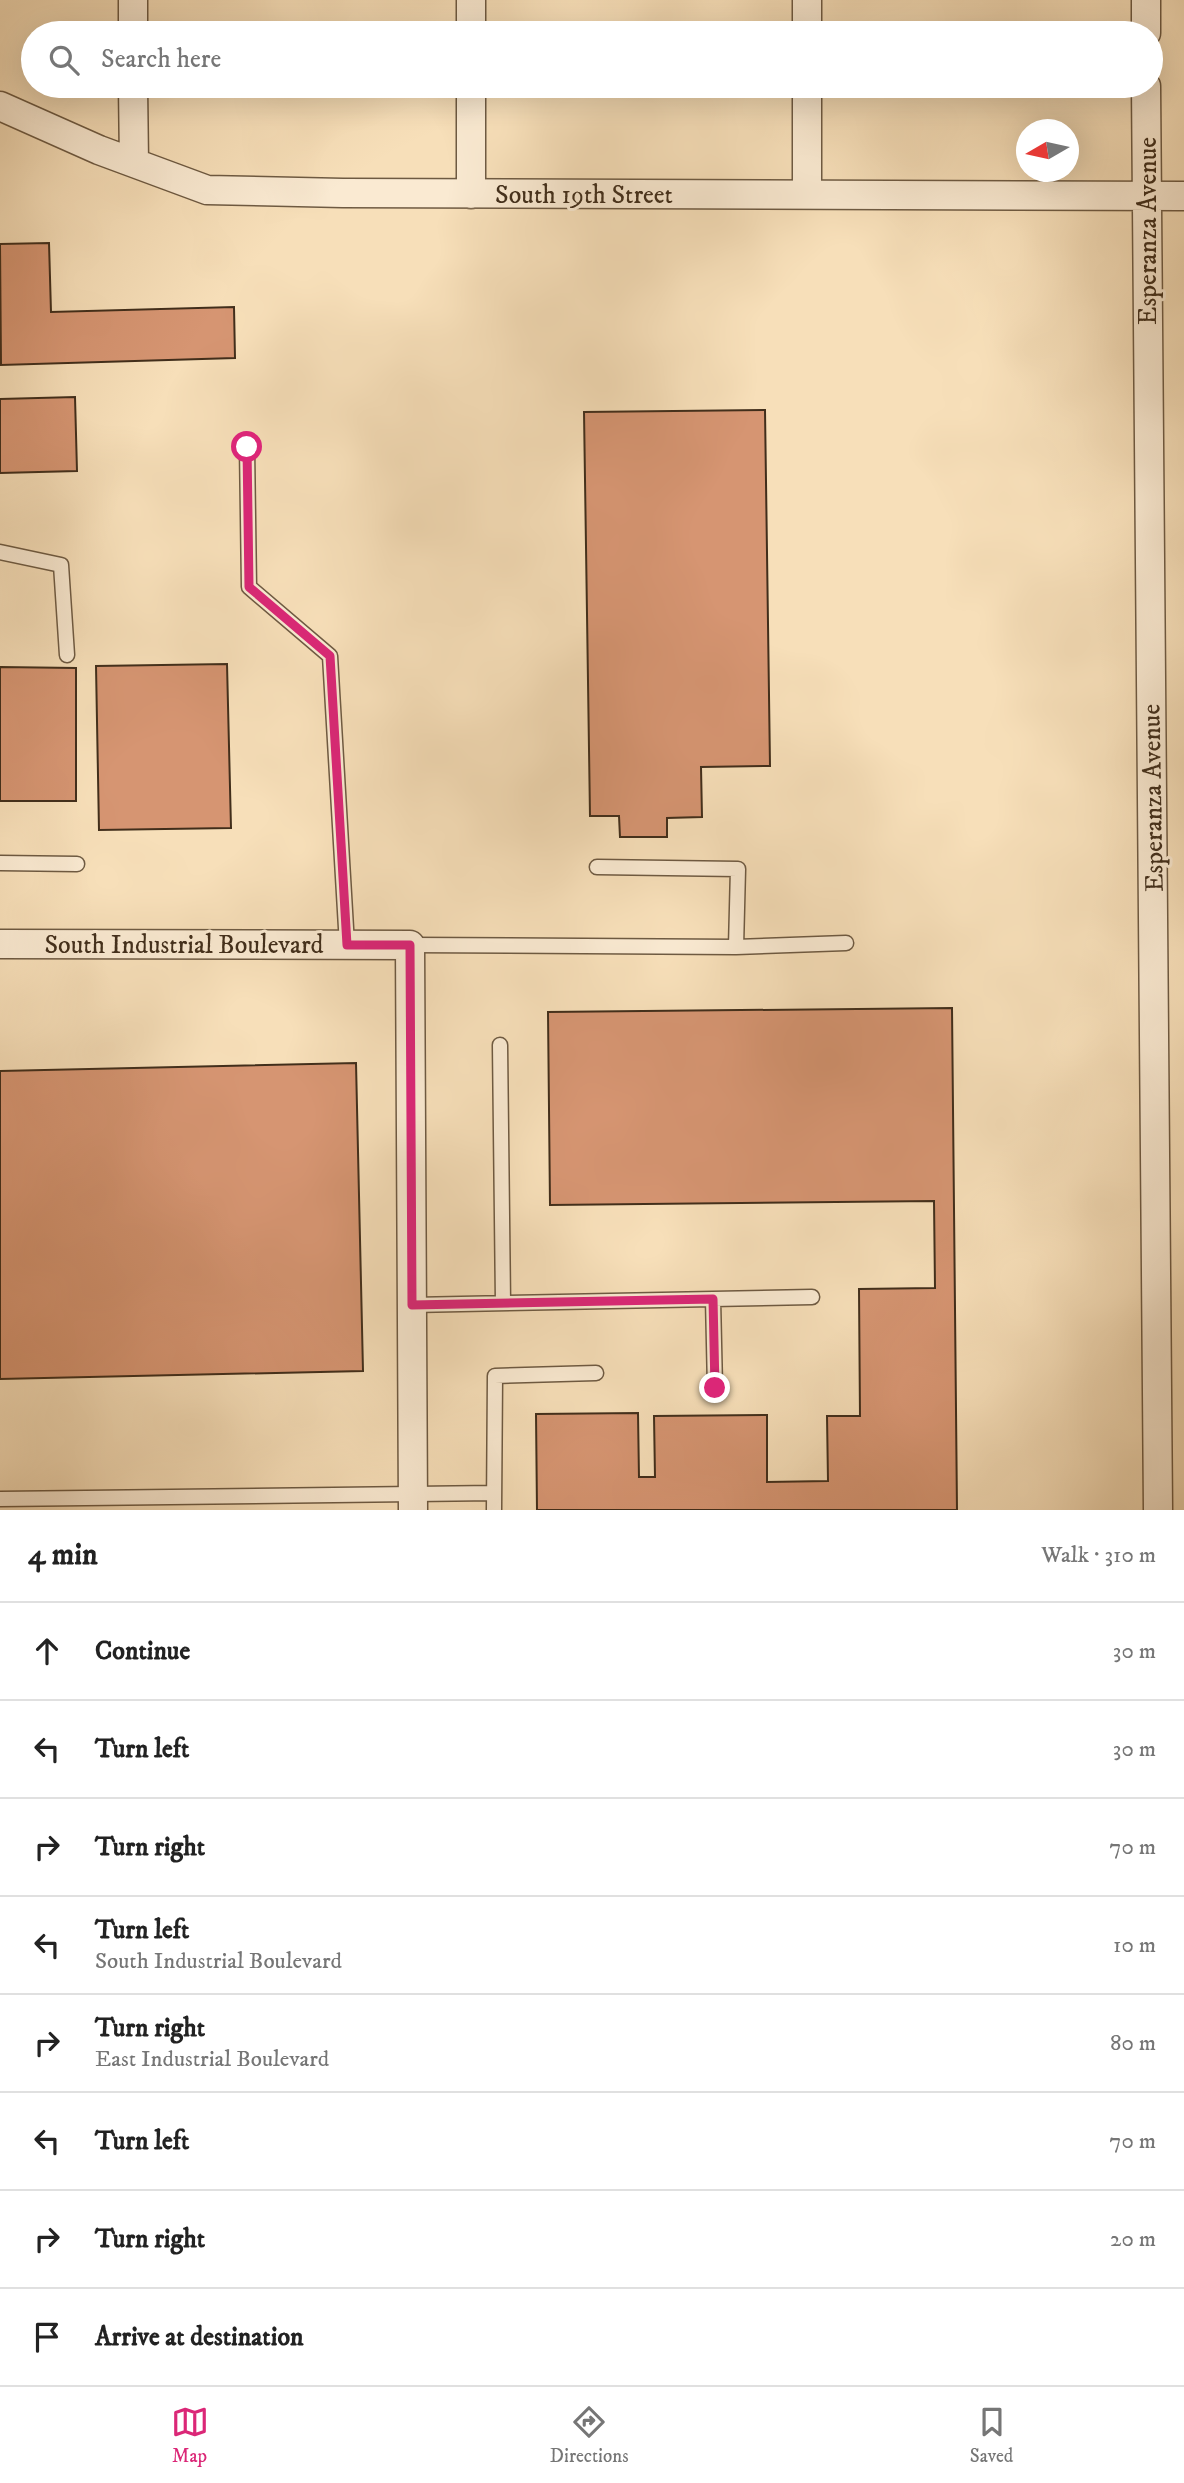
<!DOCTYPE html>
<html lang="en">
<head>
<meta charset="utf-8">
<style>
  :root { --surface:#fff; --page:#f6f6f6; --text:#222; --muted:#767676; --line:#e0e0e0; --accent:#db2777 }
  body { margin:0; font-family:"IM FELL DW Pica",serif; background:var(--page); color:var(--text) }
  .compass { position:absolute; left:1016px; top:119px; width:63px; height:63px; border-radius:50%; background:var(--surface); box-shadow:0 7px 28px #0002; rotate:261deg }
  .stop { position:absolute; width:21px; height:21px; margin:-16px; border:5px solid #db2777; border-radius:50%; background:#fff }
  .stop.end { background:#db2777; border-color:#fff; box-shadow:0 2px 7px #0008 }
  .list { margin:0; padding:0; list-style:none }
  h2 { display:flex; justify-content:space-between; align-items:center; height:91px; margin:0; padding:0 28px; font-size:30px }
  h2 small { font-size:23px; font-weight:400; color:var(--muted) }
  .list li { display:grid; grid-template-columns:46px 1fr auto; gap:21px; align-items:center; box-sizing:border-box; height:98px; padding:0 28px; border-top:2px solid var(--line) }
  .list b { display:block; font-size:26px; white-space:nowrap }
  .list p { margin:0; font-size:23px; white-space:nowrap; color:var(--muted) }
  .list em { font-size:23px; font-style:normal; color:var(--muted) }
  .icon { flex:none; width:38px; height:38px; fill:none; stroke:currentColor; stroke-width:2; stroke-linecap:round; stroke-linejoin:round }
  .map { position:relative; flex:none; width:1184px; height:1510px; overflow:hidden }
  .search { position:absolute; background:var(--surface); box-shadow:0 7px 28px #0002; left:21px; right:21px; top:21px; height:77px; display:flex; align-items:center; gap:18px; box-sizing:border-box; padding:0 24px; border-radius:38px; color:var(--muted); font-size:26px }
  .sheet { height:875px; background:var(--surface) }
  nav { display:flex; justify-content:space-around; align-items:center; box-sizing:border-box; height:98px; border-top:2px solid var(--line); background:var(--surface); font-size:19px; color:var(--muted) }
  nav a { display:grid; justify-items:center; gap:4px }
  nav .on { color:var(--accent) }
  .map>svg:first-child { display:block }
  .building { fill:#d69572; stroke:#412e1b; stroke-width:2 }
  .lines { fill:none; stroke-linecap:round; stroke-linejoin:round }
  .service-casing { stroke:#6e5a42; stroke-width:17 }
  .minor-casing { stroke:#6e5a42; stroke-width:31 }
  .service { stroke:#faead2; stroke-width:14 }
  .minor { stroke:#faead2; stroke-width:28 }
  .route { stroke:#db2777; stroke-width:9 }
  .labels { text-anchor:middle; stroke-width:6; stroke-linejoin:round; paint-order:stroke }
  .street-label { font-size:26px; fill:#412e1b; stroke:#faead2 }
</style>
</head>
<body>
<div class="map">
<svg width="1184" height="1510" viewBox="0 0 1184 1510">
  <rect width="100%" height="100%" fill="#f7dfb9"/>
  <filter id="stains"><feTurbulence type="fractalNoise" baseFrequency=".00286" numOctaves="4"/><feColorMatrix values="0 0 0 0 .2 0 0 0 0 .09 0 0 0 0 .02 0 0 0 .5 -.17"/></filter>
  <radialGradient id="worn" r=".72"><stop offset=".6" stop-color="#630" stop-opacity="0"/><stop offset="1" stop-color="#630" stop-opacity=".3"/></radialGradient>
  <path class="building" d="M49,243L51,312L234,307L235,358L1,365L0,244Z
    M75,397L77,471L0,473V399Z
    M765,410L770,766L701,767L702,817L667,818V837H620L619,816H590L584,412Z
    M227,664L231,828L99,830L96,666Z
    M0,667L76,668V801H0Z
    M952,1008L957,1510H537L536,1414L638,1413L639,1477H655L654,1416L767,1415V1482L828,1481L827,1416H860L859,1289L935,1288L934,1201L550,1205L548,1012Z
    M356,1063L363,1371L0,1379V1071Z"/>
  <g class="lines">
    <g class="service-casing">
      <path id="service" d="M247,447L249,587L330,656L347,945
        M0,552L61,565L67,655
        M0,863L77,864
        M597,867L738,869L736,947
        M410,945L736,947L846,943
        M500,1045L503,1303
        M713,1299L715,1388
        M412,1305L812,1297
        M0,1499L494,1493
        M494,1510L495,1376L596,1373"/>
    </g>
    <g class="minor-casing">
      <path id="minor" d="M133,0V33
        M471,0V33
        M807,0V33
        M1146,0V33
        M133,86L134,163
        M471,86V194
        M807,86V194
        M1146,86L1158,1510
        M0,106L99,150L207,190L343,193L1184,196
        M0,944L410,945L413,1510"/>
    </g>
    <use href="#service" class="service"/>
    <use href="#minor" class="minor"/>
  </g>
  <g class="lines">
    <path class="route" d="M247,447L249,587L330,656L347,945H410L412,1305L713,1299L715,1388"/>
  </g>
  <g class="labels">
    <g class="street-label">
      <text x="584" y="203">South 19th Street</text>
      <text transform="translate(1147 231) rotate(-90)" y="9">Esperanza Avenue</text>
      <text transform="translate(1152 798) rotate(-91)" y="9">Esperanza Avenue</text>
      <text x="184" y="953">South Industrial Boulevard</text>
    </g>
  </g>
  <rect width="100%" height="100%" filter="url(#stains)"/>
  <rect width="100%" height="100%" fill="url(#worn)"/>
</svg>
<svg class="compass" viewBox="-18 -18 36 36"><path d="M0-13l5 13h-10z" fill="#e53935"/><path d="M0 13l5-13h-10z" fill="#767676"/></svg>
<div class="stop" style="left:247px;top:447px"></div>
<div class="stop end" style="left:715px;top:1388px"></div>
<div class="search"><svg class="icon" aria-label="search" viewBox="0 0 24 24"><circle cx="10" cy="10" r="6"/><path d="M15 15l6 6"/></svg>Search here</div>
</div>
<section class="sheet">
<h2>4 min<small>Walk · 310 m</small></h2>
<ul class="list">
<li><svg class="icon" aria-label="ahead" viewBox="0 0 24 24"><path d="M12 20V5M6 11l6-6 6 6"/></svg><div><b>Continue</b></div><em>30 m</em></li>
<li><svg class="icon" aria-label="left" viewBox="0 0 24 24"><path d="M17 20v-9H6M10 6l-5 5 5 5"/></svg><div><b>Turn left</b></div><em>30 m</em></li>
<li><svg class="icon" aria-label="right" viewBox="0 0 24 24"><path d="M7 20v-9h11M14 6l5 5-5 5"/></svg><div><b>Turn right</b></div><em>70 m</em></li>
<li><svg class="icon" aria-label="left" viewBox="0 0 24 24"><path d="M17 20v-9H6M10 6l-5 5 5 5"/></svg><div><b>Turn left</b><p>South Industrial Boulevard</p></div><em>10 m</em></li>
<li><svg class="icon" aria-label="right" viewBox="0 0 24 24"><path d="M7 20v-9h11M14 6l5 5-5 5"/></svg><div><b>Turn right</b><p>East Industrial Boulevard</p></div><em>80 m</em></li>
<li><svg class="icon" aria-label="left" viewBox="0 0 24 24"><path d="M17 20v-9H6M10 6l-5 5 5 5"/></svg><div><b>Turn left</b></div><em>70 m</em></li>
<li><svg class="icon" aria-label="right" viewBox="0 0 24 24"><path d="M7 20v-9h11M14 6l5 5-5 5"/></svg><div><b>Turn right</b></div><em>20 m</em></li>
<li><svg class="icon" aria-label="arrive" viewBox="0 0 24 24"><path d="M6 21V4h12l-3 4 3 4H6"/></svg><div><b>Arrive at destination</b></div></li>
</ul>
</section>
<nav>
<a class="on"><svg class="icon" aria-label="map" viewBox="0 0 24 24"><path d="M3 6l6-2 6 2 6-2v14l-6 2-6-2-6 2zM9 4v14M15 6v14"/></svg>Map</a>
<a><svg class="icon" aria-label="directions" viewBox="0 0 24 24"><path d="M12 3l9 9-9 9-9-9zM9 14v-3h6M13 9l2 2-2 2"/></svg>Directions</a>
<a><svg class="icon" aria-label="saved" viewBox="0 0 24 24"><path d="M7 4h10v16l-5-4-5 4z"/></svg>Saved</a>
</nav>
</body>
</html>
